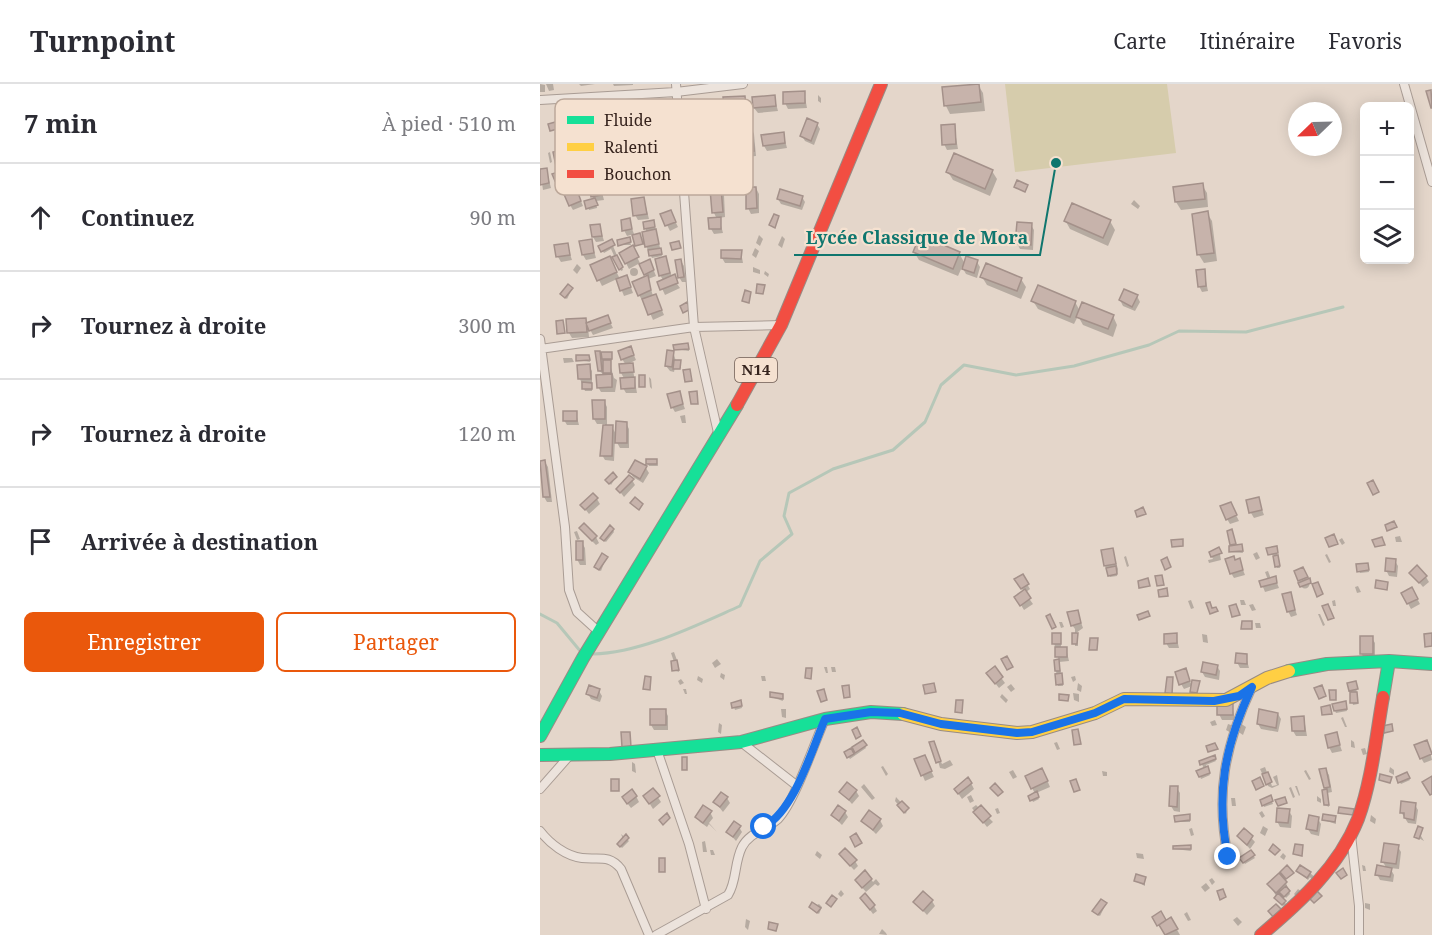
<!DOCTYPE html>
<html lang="fr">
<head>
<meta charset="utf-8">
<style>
  :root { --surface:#fff; --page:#f7f7f7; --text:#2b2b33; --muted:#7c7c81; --line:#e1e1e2; --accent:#ea580c }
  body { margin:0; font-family:"Noto Serif",serif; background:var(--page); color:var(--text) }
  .controls { position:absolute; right:18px; top:18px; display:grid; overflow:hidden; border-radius:9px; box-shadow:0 3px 15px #0003 }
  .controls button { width:54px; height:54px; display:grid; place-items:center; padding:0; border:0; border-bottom:2px solid var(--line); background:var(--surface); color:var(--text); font:30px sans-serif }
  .compass { position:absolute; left:748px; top:18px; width:54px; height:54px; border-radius:50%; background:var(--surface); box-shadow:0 3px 15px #0003; rotate:247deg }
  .stop { position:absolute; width:18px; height:18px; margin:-14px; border:4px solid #1a73e8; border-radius:50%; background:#fff }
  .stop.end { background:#1a73e8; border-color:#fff; box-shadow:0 2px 6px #0008 }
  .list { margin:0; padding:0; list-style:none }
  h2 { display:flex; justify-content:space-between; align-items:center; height:78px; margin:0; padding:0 24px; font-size:26px }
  h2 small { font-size:20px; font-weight:400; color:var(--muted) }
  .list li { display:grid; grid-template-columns:39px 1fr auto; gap:18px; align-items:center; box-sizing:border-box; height:108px; padding:0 24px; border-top:2px solid var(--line) }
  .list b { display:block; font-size:22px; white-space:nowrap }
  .list em { font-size:20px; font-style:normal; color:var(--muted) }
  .actions { display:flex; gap:12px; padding:18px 24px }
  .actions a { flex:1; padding:14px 0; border:2px solid var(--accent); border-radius:9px; text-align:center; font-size:21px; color:var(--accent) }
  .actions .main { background:var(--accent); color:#fff }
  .icon { flex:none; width:33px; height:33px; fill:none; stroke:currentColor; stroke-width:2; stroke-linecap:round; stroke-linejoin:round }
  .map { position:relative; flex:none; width:892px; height:851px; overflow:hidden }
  header { display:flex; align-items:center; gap:36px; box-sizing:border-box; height:84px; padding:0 30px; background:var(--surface); border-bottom:2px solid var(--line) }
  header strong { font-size:28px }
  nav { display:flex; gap:33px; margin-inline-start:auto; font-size:21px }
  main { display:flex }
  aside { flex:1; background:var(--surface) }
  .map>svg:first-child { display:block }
  .green { fill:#d6ccac }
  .shadow { fill:#0003 }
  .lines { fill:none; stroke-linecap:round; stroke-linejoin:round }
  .stream { stroke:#b6c7b8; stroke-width:3 }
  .building { fill:#c7b3ab; stroke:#a4918a; stroke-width:1.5 }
  .street-casing { stroke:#a99c94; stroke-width:10 }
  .fast-casing { stroke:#988b84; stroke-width:14 }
  .slow-casing { stroke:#988b84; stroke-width:14 }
  .jam-casing { stroke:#988b84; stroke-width:14 }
  .street { stroke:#ece3dc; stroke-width:8 }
  .fast { stroke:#16e098; stroke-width:12 }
  .slow { stroke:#ffcf43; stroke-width:12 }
  .jam { stroke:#f24e42; stroke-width:12 }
  .route { stroke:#1a73e8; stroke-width:8 }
  .labels { text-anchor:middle; stroke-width:4.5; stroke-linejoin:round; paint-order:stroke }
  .shield { fill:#f5e1d0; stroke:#6f5c53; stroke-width:1.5 }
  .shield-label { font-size:15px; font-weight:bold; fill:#36231d }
  .key { fill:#f5e1d0; stroke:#bca89a; stroke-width:1.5 }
  .key-label { font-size:16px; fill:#36231d }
  .leader { fill:none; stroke:#0f766e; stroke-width:2 }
  .callout-dot { fill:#0f766e; stroke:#f5e1d0; stroke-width:2 }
  .callout-label { font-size:18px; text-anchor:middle; font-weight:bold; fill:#0f766e; stroke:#f5e1d0; stroke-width:4.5; stroke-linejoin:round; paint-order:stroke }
</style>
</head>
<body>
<header>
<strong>Turnpoint</strong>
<nav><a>Carte</a><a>Itinéraire</a><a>Favoris</a></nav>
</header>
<main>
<aside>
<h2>7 min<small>À pied · 510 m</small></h2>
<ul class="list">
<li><svg class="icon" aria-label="ahead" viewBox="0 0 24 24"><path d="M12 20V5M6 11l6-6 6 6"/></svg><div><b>Continuez</b></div><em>90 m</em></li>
<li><svg class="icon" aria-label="right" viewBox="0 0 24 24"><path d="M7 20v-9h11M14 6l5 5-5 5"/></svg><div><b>Tournez à droite</b></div><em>300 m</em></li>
<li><svg class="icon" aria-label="right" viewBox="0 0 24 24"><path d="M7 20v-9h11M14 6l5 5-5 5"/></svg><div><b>Tournez à droite</b></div><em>120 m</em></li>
<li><svg class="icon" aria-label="arrive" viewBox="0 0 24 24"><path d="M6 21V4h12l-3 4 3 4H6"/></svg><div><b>Arrivée à destination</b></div></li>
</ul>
<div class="actions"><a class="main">Enregistrer</a><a>Partager</a></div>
</aside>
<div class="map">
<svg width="892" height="851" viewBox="0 0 892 851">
  <rect width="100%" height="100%" fill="#e4d6ca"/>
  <path class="green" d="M465,0H627L636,69L475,88Z"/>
  <path class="shadow" d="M0,0L5,1V8H0Z
    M6,0H13L14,6L9,7Z
    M39,0H55L41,2Z
    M73,0H93V1L74,2Z
    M438,1L443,9L445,27L410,30L406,22Z
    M264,8L267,24L248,25L245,19Z
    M278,11L281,14V19L278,17Z
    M234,12L238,27L218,29L214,24Z
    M204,13L208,30L189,31L185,15Z
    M173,17L176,22L177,44H174L178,52L179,72L177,73L181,80L183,103H179L184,111L185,133L179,134L183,149L174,150L171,145L177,135L174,129L175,106L171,99V75L166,68L168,47L163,39Z
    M277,40L280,45L274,61L265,57L262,52Z
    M414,42L418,65L407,66L404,60Z
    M211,44L214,50L216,72L205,73L202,67Z
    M243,49L247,64L227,67L224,62Z
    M10,68L12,78L10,79L8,69Z
    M6,85L11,104L3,106L0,86Z
    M452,87L457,95L450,112L413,96L408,88Z
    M59,97L64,116L56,117L57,124L49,126L46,118L54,116L52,112Z
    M662,101L667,109L668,123L641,126L636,118Z
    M216,104L219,110V129L211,130L208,124Z
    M38,110L43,122L33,126L30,121Z
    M262,113L265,118L262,126L241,120L238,115Z
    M104,115L109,135L98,136L95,131Z
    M594,116L600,122L598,125L591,120Z
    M667,129L672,137L677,177L664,179L659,171Z
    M122,131L133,133L138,143L130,147Z
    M89,136L94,150L87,152L84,146Z
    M525,136L570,137L575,146L568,162L530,145Z
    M114,139L122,172L112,174L106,162V145Z
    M59,141L64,157L56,158L53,153Z
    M491,141L494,146L493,166L480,165L477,159Z
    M219,151L223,155L220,162L216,159Z
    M242,152L245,155L242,164L238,161Z
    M51,156L56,174L46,176L43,171Z
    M71,157L83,186L81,187L71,165L64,169L60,163Z
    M90,157L91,161H80Z
    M27,161L32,176L21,178L18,173Z
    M92,163L100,179L89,185L81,169Z
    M215,164L219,167L216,174L212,171Z
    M201,168L203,179H185L182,174Z
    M374,168L419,169L425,180L437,178L440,183L437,194L426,190L422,183L418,192L379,176Z
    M125,174L132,193L140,204L125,211L119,198L123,196L120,191Z
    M141,177L144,182L146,198H142L139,193Z
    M72,179L80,195L89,198L93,209L84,212L77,195L62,202L52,182Z
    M37,180L41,184L37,190L33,186Z
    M101,181L112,182L116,192L108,195L113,212L118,217L124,231L113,236L104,215L102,216L99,211L107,193Z
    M213,183L220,186V190L213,188Z
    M90 188a4 4 0 1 1 8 0a4 4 0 1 1-8 0Z
    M225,187L229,190L228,193L224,190Z
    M664,187L668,207L662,208L659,202Z
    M442,193L481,195L486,203L481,215L447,201Z
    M32,205L27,215L23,212Z
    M597,212L600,218L595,227L583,222L580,216Z
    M493,217L535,218L540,227L573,232L577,241L573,253L543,241L538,232L534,240L498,225Z
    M45,235L48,240L70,238L73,244L53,251L48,242L49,253L32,254L29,249Z
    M149,263V267L135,265Z
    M133,268L136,277L141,280V284L135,283L134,288L130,287L126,282Z
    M57,269L72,271V276L69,277L74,294L77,296L75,308H61L58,303L66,292L59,287Z
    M93,269L96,276L86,281L82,275Z
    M49,272L50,278L38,276Z
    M23,274H32L34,278L24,279Z
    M92,280L97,309H86L83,304L85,296L81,289Z
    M49,282L52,287V307H45L40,295Z
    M109,293L111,295L112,305L110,303Z
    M139,309L145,325L135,328L132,323Z
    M64,317L67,323V343H72L77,352L86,339L89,345V364H80L75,355L74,377L65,376L62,371L65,340H57L54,335Z
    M36,329L39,341H27L24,336Z
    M145,331L146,339H142L140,332Z
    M116,376L118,382H109L108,380Z
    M5,378L8,383L12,418H7L4,413Z
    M96,378L106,384L109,389L103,399L93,393L90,388Z
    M76,393L71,401L67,396Z
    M92,396L95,401L84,413L78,405Z
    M57,415L60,420L49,430L42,421Z
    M718,415L724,431L714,434L711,429Z
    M693,425L699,437L690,440L687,435Z
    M44,441L56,453L59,459L56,461L44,449L41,444Z
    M73,446L74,448L66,458L63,456Z
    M37,447L40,455L37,456L34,448Z
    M693,449L696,463L701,462L703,469L691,468Z
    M860,452L862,458H856L855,453Z
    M802,454L805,459L802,461L799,456Z
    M42,459L45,464L46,481H40L37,475Z
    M736,464L740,484H737L734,471H729Z
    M679,465L681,476L669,479L668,476L673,475L670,469Z
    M572,466L578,485L577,492L570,493L565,482Z
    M717,468L720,474L716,476L713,470Z
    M787,470L791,478L789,479L785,471Z
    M586,472L589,482L587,483L584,473Z
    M66,474L61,487L57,485L56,483Z
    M699,476L705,491L694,494L691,489L695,477Z
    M855,477L858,482L857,493L849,492L846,486Z
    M828,482L829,488L820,489L819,487Z
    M728,487L731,495L735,494L739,504L725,508L721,498L728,496L725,488Z
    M871,489L886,493L889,498L883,503Z
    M482,492L490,505L485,509L493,520L484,526L476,513L484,508L476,495Z
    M760.5 500a4.5 4.5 0 1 1 9 0a4.5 4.5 0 1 1-9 0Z
    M818,502L821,508L817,509L815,503Z
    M872,505L880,520L871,525L863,510Z
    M750,510L757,531L751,533L748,527Z
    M651,516L654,524L651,525L648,517Z
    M700,516H704L706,521H701Z
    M795,516L796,522H793L792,517Z
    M713,520L716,526L712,527L709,521Z
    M537,527L543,544L536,549L538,562H535V545L532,541Z
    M778,530H780L785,541L783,542Z
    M519,538H522L524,543L521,544Z
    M715,539H720L721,544H716Z
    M662,550L667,551L668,559L663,558Z
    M636,551L639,564H629L626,559Z
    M521,553V564H526L529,577L519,578L523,602H518L516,587L519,577L514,559Z
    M832,554L835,559V574H824L821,569Z
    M134,568L138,579L139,588L133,586L134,578L131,569Z
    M706,572L709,584H700L697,578Z
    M177,575L181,580L175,584L172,579Z
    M677,582L680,587L679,596L665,593L662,588Z
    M284,583H287L288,589H286Z
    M291,583H295L296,588H292Z
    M454,584L465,599L459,604L451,594Z
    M645,586L652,602L644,605L641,600Z
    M181,589L185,591L184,596L180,593Z
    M158,592L163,595L162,599L157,596Z
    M221,592H225L226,597H222Z
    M535,592L536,596L533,598L531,593Z
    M141,595L144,599L140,601L138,597Z
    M538,599L542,602L541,608L537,606Z
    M471,600L475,605L471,608L467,603Z
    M816,601L818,620L813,621L810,607Z
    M143,605H146L147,610H145Z
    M59,607L62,612L60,618L51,615L48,610Z
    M533,609L539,610V618L534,616Z
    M462,610L468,616L466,619L460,613Z
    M242,612L243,617L231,613Z
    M193,620H201L202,624L195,626Z
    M806,621L807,627L796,629L795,627Z
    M692,622L695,636H682L679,630Z
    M241,625H246V634L242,633Z
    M125,626L128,632V646H114L111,641Z
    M738,630L741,635L738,648L721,645L718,640Z
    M803,633L807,643H805L801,634Z
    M764,634L767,652H756L753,647Z
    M675,636L677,641L672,642L670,638Z
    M179,639L182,641L181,650L178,648Z
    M700,639L706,643L703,651L697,647Z
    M688,640L694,642L693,650L686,646Z
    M796,650L802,667L792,669L789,663Z
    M811,656L814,658L815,664L811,663Z
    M323,658L326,664L310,675L306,669Z
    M517,658L520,665L517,666L514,659Z
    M393,659L402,680L410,676L413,681L405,685L400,684Z
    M889,663L892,676L884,679L881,674Z
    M825,664L827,670L823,671L821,665Z
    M674,673L676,677L666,681L670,691L661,695L658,687L664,685L661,678Z
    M376,676L387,678L394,693L385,697Z
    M92,678L95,680L96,689L92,687Z
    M343,682L348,690L346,692L341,683Z
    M725,683L732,702L737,701L733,693L737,691L739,701L732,704L728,702L720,685Z
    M850,683L854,686V691L849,688Z
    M473,686L477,693L473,695L469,688Z
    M766,686L771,695L769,696L764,687Z
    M781,686H786L789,691L792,708L787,709L789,723L785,721L787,707Z
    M562,687L567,688V692H563Z
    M867,690L870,696L861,700L857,694Z
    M505,691L510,703L496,709L499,715L493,718L490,712L495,710L487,693Z
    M431,699L434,705L422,715L416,706Z
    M324,700L335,714L332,716L321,703Z
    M755,702H757L760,711L759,712Z
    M751,703L755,713L753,714L749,704Z
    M637,704L640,709V728L634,727L631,722Z
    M113,706L121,718L113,725L108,717Z
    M316,707L319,712L312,720L301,708Z
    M431,711L434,717L430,719L427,713Z
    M96,712L99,718L91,724L87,719Z
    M777,712L781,715V719L777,717Z
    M356,713L367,725L366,730L355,717Z
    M730,713L733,720L724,723L722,717Z
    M187,714L190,719L183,728L175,718Z
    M691,714H695L696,722H692Z
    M436,721L453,738L447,743L432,724Z
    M875,721L878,726L876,740L868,739L861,728Z
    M458,724L460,729L457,730L455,725Z
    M722,727L725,732L722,734L719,729Z
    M749,727L752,732L751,744L740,743L737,737Z
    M170,728L173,734L169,739L177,748L169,740L167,743L160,738L157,733Z
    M305,728L308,733L302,741L292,731Z
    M831,731L836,735L835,740L830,737Z
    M795,733L796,740L783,736Z
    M650,734V738H636Z
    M778,735L781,740L779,752L771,750L768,745Z
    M340,736L343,742L336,750L323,737Z
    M723,742L728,745L725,752L720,749Z
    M199,743L202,748L196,757L188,748Z
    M652,744L654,751L651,752L649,745Z
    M882,745L881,752L884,757L875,752Z
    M704,746L715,758L710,765L699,753Z
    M81,750L89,757L82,764L80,762L83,755Z
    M165,757L167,768H163L162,758Z
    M650,763L651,767L635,765Z
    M858,763L861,768L859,785L850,784L854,791L853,798L840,796L837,790L847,785L843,778Z
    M170,766H173L175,771H171Z
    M277,767L282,771L280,775L275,771Z
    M710,768L715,774L705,780L701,775Z
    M596,769L603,770L604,775L597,774Z
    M743,769L746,772L744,776L740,773Z
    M304,775L315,777L318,782L314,786Z
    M822,781L825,782L826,787H823Z
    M757,787L770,789L777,795L772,796L770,793L768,796Z
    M739,791L746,799L750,810L746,814L743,810L740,813L746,820L743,822L729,801Z
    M672,794L675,798L672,801L669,796Z
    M331,795L333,798L336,795L340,800L338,802L335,800L326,808L320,801Z
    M605,795V802L595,797Z
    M666,799L670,804L665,808L661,803Z
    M758,805L762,808L759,815L754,810Z
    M301,806L304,810L301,813L298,810Z
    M392,817L395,822L387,831L375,818Z
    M325,819L334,822L337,827L333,830Z
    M825,819L830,820V826L825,824Z
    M279,820L282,823L279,830L271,824Z
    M566,820L560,832L555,829Z
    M647,828L651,836L648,837L644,830Z
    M620,830L625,839L631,835L640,851H627L614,833Z
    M697,833L702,838L698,842L693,836Z
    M206,835L210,837L208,846L205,843Z
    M342,845L346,849L347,851L339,850Z"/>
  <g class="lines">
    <path class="stream" d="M0,530L17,539L41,568
      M53,570C101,569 157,541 200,522L220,477L252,450L244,432L249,409L293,385L353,366L385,338L401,301L424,281L476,291L534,282L609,261L639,247L706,248L803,223"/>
  </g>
  <path class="building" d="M439,0L441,18L404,22L402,3Z
    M891,6L892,24H891L886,7Z
    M265,7V19L243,20V8Z
    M235,11L236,22L213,24L212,13Z
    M205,12L206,25L184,26L183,13Z
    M267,34L278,39L271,57L260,52Z
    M19,37L21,44L10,47L8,40Z
    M415,40L416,60L402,61L401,41Z
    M212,43L214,67L200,68L198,44Z
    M244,48L245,59L223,62L221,51Z
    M22,66L25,80L16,82L13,68Z
    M414,69L453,86L445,105L406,88Z
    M7,84L9,99L0,101V85Z
    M22,87L24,93L15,97L12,90Z
    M59,96L62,111L51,113L48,98Z
    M477,96L488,101L485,108L474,103Z
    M663,99L665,115L635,118L633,103Z
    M36,103L41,117L29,122L23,108Z
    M206,103H216L217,124L206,125Z
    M181,104L183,128L172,129L170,105Z
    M240,105L263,112L260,122L237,115Z
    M104,113L107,130L93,132L91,115Z
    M55,114L58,121L46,125L44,117Z
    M532,119L571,136L563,154L524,137Z
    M131,126L136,138L125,142L120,130Z
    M668,127L674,169L657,171L652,130Z
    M234,130L239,132L235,144L229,141Z
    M181,133V145H169L168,134Z
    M90,134L92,145L82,147L81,136Z
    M114,136L115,143L104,145L103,138Z
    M477,138L492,139L491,161L475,160Z
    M60,140L62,152L52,153L50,141Z
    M116,145L119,160L105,163L102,148Z
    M100,149L103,160L95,162L92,151Z
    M380,151L420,168L413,185L373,168Z
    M90,153L91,158L78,162L77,156Z
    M52,155L54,169L42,171L39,157Z
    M72,155L75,161L61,168L58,162Z
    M139,157L141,164L132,166L130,159Z
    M28,159L30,171L16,173L14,161Z
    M93,161L99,173L85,180L79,169Z
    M121,164L122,170L109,172L108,166Z
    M181,166H202L201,175L181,174Z
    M77,171L83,183L79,186L72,173Z
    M70,172L77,188L57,197L50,181Z
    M126,172L130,189L119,192L115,175Z
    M426,172L438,176L434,189L422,185Z
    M110,175L114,186L104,191L99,180Z
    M141,175L144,193L138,194L135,176Z
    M446,179L482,194L477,207L440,193Z
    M665,185L666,202L658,203L656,186Z
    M135,190L138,199L120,206L117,198Z
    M87,191L91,203L80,207L76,195Z
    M108,191L111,206L98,212L92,198Z
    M28,200L33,204L25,214L20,210Z
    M217,200L225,201L223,210L216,209Z
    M498,201L536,217L530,233L491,217Z
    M584,205L598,211L592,223L579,216Z
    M205,206L211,208L209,219L202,217Z
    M116,210L122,226L108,231L102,215Z
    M147,218L151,225L143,229L140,222Z
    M542,218L574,231L568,245L536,233Z
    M68,231L71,239L49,247L46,239Z
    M46,234L47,248L27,249L26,235Z
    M23,236L25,249L17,250L16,237Z
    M148,259L149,265L134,266L133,261Z
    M91,262L94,271L81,276L78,267Z
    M127,266L134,267L132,283L125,282Z
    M55,267H60L62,287H58Z
    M61,268H72V275H62Z
    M36,271H49L50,276L36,277Z
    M63,276H71V289H63Z
    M134,276H141L140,285H133Z
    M93,279L94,288L80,289L79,280Z
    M50,280L51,295H38L37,281Z
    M150,285L152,297L145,298L143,286Z
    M72,290V303L57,304L56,291Z
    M99,291H105V303H99Z
    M95,293V304L81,305L80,294Z
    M42,298L52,299V305H42Z
    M140,307L143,320L131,324L127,310Z
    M157,307L158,320H151L149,308Z
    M52,316H65V335H53Z
    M23,327H37V337H23Z
    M76,337L87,338V359H75Z
    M63,341H73L72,372H60Z
    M106,375H117V380H106Z
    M5,376L10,413H3L0,377Z
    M95,376L107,382L100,395L88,388Z
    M73,388L77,393L69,400L65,396Z
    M89,391L94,395L80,409L76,405Z
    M833,396L839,408L833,411L827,399Z
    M53,409L58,414L45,426L40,421Z
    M95,413L103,420L99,426L90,419Z
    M719,413L722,426L709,429L706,416Z
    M691,418L697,431L686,436L680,422Z
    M603,423L606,430L597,433L595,427Z
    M854,437L857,443L847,447L845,441Z
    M44,439L57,452L52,457L39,444Z
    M70,441L74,445L64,457L60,454Z
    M692,445L696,460L690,461L687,447Z
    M794,450L798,460L789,463L785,454Z
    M842,453L845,461L835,463L832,456Z
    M643,455V462L632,463L631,456Z
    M36,457H43V476H36Z
    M702,460L703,467L689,468V462Z
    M737,462L738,469L728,471L726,464Z
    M679,463L682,469L671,473L669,468Z
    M573,464L576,480L564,482L561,466Z
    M62,469L68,473L59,486L54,483Z
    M738,471L740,482L735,483L733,472Z
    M694,472L695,476L700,474L703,486L690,490L685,475Z
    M627,473L631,483L625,486L621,476Z
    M846,474L856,475L855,488L845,487Z
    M828,479L829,486L817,488L816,480Z
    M877,481L887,492L879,499L869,489Z
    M576,482L577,490L568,492L566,484Z
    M763,483L768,493L758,497L754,487Z
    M483,490L489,500L481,505L474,495Z
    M622,491L624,501L617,502L615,492Z
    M736,492L737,499L721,503L719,497Z
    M608,494L610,502L599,504L598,497Z
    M770,494L771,499L760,503L758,499Z
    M836,496L848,498L847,506L835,504Z
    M778,498L783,510L777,513L772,500Z
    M872,503L878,515L867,520L861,509Z
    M627,504L628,512L619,513L618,506Z
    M485,505L491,514L480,522L474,513Z
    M751,508L755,526L747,528L742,510Z
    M670,518L672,524L676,523L678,527L670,530L666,519Z
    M696,520L700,531L692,533L689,522Z
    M788,520L794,534L788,536L782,522Z
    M538,526L541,539L531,542L527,528Z
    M608,527L610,532L599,536L597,531Z
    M510,530L516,543L512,545L506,532Z
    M702,537H712V545H701Z
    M512,549H521V560H512Z
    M532,549H538L537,560H532Z
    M637,549V559L624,560V550Z
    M892,549V562L885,563L884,550Z
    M820,552H833V570H820Z
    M550,554H558L557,566H549Z
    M515,563H527V573H515Z
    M696,569L707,570V580L695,579Z
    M467,572L473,583L467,586L461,575Z
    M519,575L520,587H515L514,576Z
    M137,576L139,586L132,587L131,577Z
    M663,578L678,581L676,591L661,588Z
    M455,582L463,593L455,600L446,589Z
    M266,584H272L271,595L265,594Z
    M646,584L650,597L639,601L635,588Z
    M522,589L523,600L516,601L515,590Z
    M105,592L111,593L110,606L103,605Z
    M627,593H633L632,610L625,609Z
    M652,596L660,597L657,609L650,608Z
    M816,597L818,605L809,607L807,599Z
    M394,599L396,608L385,610L383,601Z
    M49,601L60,605L57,614L46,610Z
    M309,601L310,613L304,614L302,602Z
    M782,601L786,612L779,615L774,604Z
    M284,605L287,616L281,618L277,607Z
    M789,606H796V616H790Z
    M230,608L243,610V615L230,613Z
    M810,608H817L818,619H810Z
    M519,610L529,611L528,617L519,616Z
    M201,616L202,622L192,624L191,619Z
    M416,616H423L422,629L415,628Z
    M806,617L807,625L794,627L792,620Z
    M693,620V631H677V621Z
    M790,621L792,630L782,631L781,623Z
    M110,625H126V641H110Z
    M719,625L738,629L736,644L717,640Z
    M764,632L765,647H752L751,633Z
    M852,640L853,647L844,649L842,642Z
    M317,643L321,652L316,655L312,646Z
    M538,645L541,660L534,661L532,646Z
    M81,648H90L91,663H82Z
    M797,648L800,661L788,664L785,651Z
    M323,656L327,661L315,669L312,663Z
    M887,656L892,670L880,675L874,661Z
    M394,657L401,677L396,679L389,658Z
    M675,659L678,665L668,668L666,662Z
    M311,664L314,670L307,674L304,668Z
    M385,671L392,687L381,692L374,675Z
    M675,671L676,675L660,681L659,677Z
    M142,673H147V686H142Z
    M668,682L670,689L659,693L656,687Z
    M502,684L508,697L491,705L485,692Z
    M786,684L790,703L784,704L779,685Z
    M728,688L732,698L726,701L722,690Z
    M867,688L870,694L858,699L856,693Z
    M840,690L852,693L850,699L839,696Z
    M892,692V710L890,711L882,698Z
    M428,693L432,699L418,710L414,705Z
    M720,693L724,702L716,706L712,697Z
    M71,695H79V707H71Z
    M536,695L540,706L534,708L530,697Z
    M307,698L317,706L309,716L299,708Z
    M455,699L463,708L458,712L450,704Z
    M630,702H638L637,723L629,722Z
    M113,704L120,712L109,720L103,712Z
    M92,705L97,712L87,720L82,713Z
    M787,705L789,721H784L782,706Z
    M497,707L499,713L490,717L488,712Z
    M181,708L188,713L180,723L173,718Z
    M731,711L733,717L722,722L720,716Z
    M745,713L747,719L738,722L735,716Z
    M362,717L369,724L364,729L357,721Z
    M861,717L876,719L874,736L864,734V729H860Z
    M163,721L172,727L163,739L155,733Z
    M298,721L306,727L299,737L291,731Z
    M441,721L451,732L443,739L433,728Z
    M799,723L814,725L813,731L798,729Z
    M737,724L750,725L748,739L736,738Z
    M329,726L341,735L333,746L321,737Z
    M127,729L130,734L123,741L119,736Z
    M650,730V736L635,738L634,732Z
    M783,730L796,732L795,738L782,736Z
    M769,731L779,733L777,747L766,745Z
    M194,737L201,742L193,753L186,748Z
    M878,742L883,744L879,755L874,753Z
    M704,744L713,752L707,761L697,752Z
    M316,749L322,759L315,763L310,753Z
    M86,750L89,754L80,763L77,760Z
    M844,759L859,761L856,780L841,778Z
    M733,760L740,766L735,771L729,766Z
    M755,760L763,761L762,772L753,770Z
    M651,761V765H633V762Z
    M305,764L317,776L310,782L299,770Z
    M711,766L715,771L703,779L699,774Z
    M119,774H125V788H119Z
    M747,781L754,789L746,795L740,788Z
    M760,781L771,788L767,794L756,787Z
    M837,781L852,784L850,793L835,791Z
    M803,784L807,791L801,795L796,789Z
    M325,786L332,795L322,804L315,796Z
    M739,789L747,798L736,809L727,800Z
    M596,790L606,793L604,800L594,797Z
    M746,802L750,807L744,813L739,808Z
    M683,805L686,813L680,816L677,807Z
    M383,807L393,816L383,827L373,818Z
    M777,807L782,812L774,819L769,814Z
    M325,809L335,821L330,826L320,814Z
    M738,809L746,817L742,821L734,814Z
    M292,811L297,815L291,823L286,819Z
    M561,815L567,819L558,831L552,827Z
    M272,818L281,824L277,829L269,823Z
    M736,820L743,827L735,835L728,827Z
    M621,827L626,836L617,842L612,833Z
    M631,833L638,845L625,851L619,841Z
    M229,838L238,840L236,847L228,845Z"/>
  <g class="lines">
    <g class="street-casing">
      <path id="street" d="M136,0L154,243L179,353
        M864,0L892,98
        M0,16L136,8L203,0
        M0,255L25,443L29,506L37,528L59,548
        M0,265L154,243L241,241
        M201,658L256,701
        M117,666L149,760L166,825
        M0,705L30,671
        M0,747C10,760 26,772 42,774C59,776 69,770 81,785L109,851
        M811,751L819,822V851
        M688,773C675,710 685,661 712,603
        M116,851L188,811C197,797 194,779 202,763C210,748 226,746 238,735C255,717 274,660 285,635"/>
    </g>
    <g class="fast-casing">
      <path id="fast" d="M749,587L787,580L849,577
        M843,613L849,577L892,580
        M0,652L43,574L197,321
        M0,671L70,670L201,658L285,635L331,628L363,630"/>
    </g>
    <g class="slow-casing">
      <path id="slow" d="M363,630L401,640L477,649L492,648L555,629L584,615L686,616L727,594L749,587"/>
    </g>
    <g class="jam-casing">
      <path id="jam" d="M197,321L241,241L341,0
        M721,851C759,819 799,783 818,735C832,696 836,653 843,613"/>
    </g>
    <use href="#street" class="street"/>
    <use href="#fast" class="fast"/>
    <use href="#slow" class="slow"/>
    <use href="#jam" class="jam"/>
  </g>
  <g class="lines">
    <path class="route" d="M224,743C255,725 271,668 285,635L331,628L360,629L401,640L477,649L492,648L555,629L584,615L674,617L699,612L712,603C685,661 675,710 688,773"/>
  </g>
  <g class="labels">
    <rect class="shield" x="195" y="274" width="42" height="24" rx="4.5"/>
    <g class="shield-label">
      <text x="216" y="291">N14</text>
    </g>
  </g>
  <rect x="15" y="15" width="198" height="96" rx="9" class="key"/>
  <rect x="27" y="32" width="27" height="8" fill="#16e098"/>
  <rect x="27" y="59" width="27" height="8" fill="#ffcf43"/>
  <rect x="27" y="86" width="27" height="8" fill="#f24e42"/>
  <g class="key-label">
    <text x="64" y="42">Fluide</text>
    <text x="64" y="69">Ralenti</text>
    <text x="64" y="96">Bouchon</text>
  </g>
  <path class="leader" d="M516 79L500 171H254"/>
  <circle class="callout-dot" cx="516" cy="79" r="6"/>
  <g class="callout-label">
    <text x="377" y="160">Lycée Classique de Mora</text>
  </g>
</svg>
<div class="controls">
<button>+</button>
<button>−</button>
<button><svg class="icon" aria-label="layers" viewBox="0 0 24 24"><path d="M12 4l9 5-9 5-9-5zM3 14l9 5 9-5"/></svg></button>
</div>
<svg class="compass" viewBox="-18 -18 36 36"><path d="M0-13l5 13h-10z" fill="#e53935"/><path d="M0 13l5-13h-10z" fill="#7c7c81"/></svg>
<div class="stop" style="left:224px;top:743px"></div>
<div class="stop end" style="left:688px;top:773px"></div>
</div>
</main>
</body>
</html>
